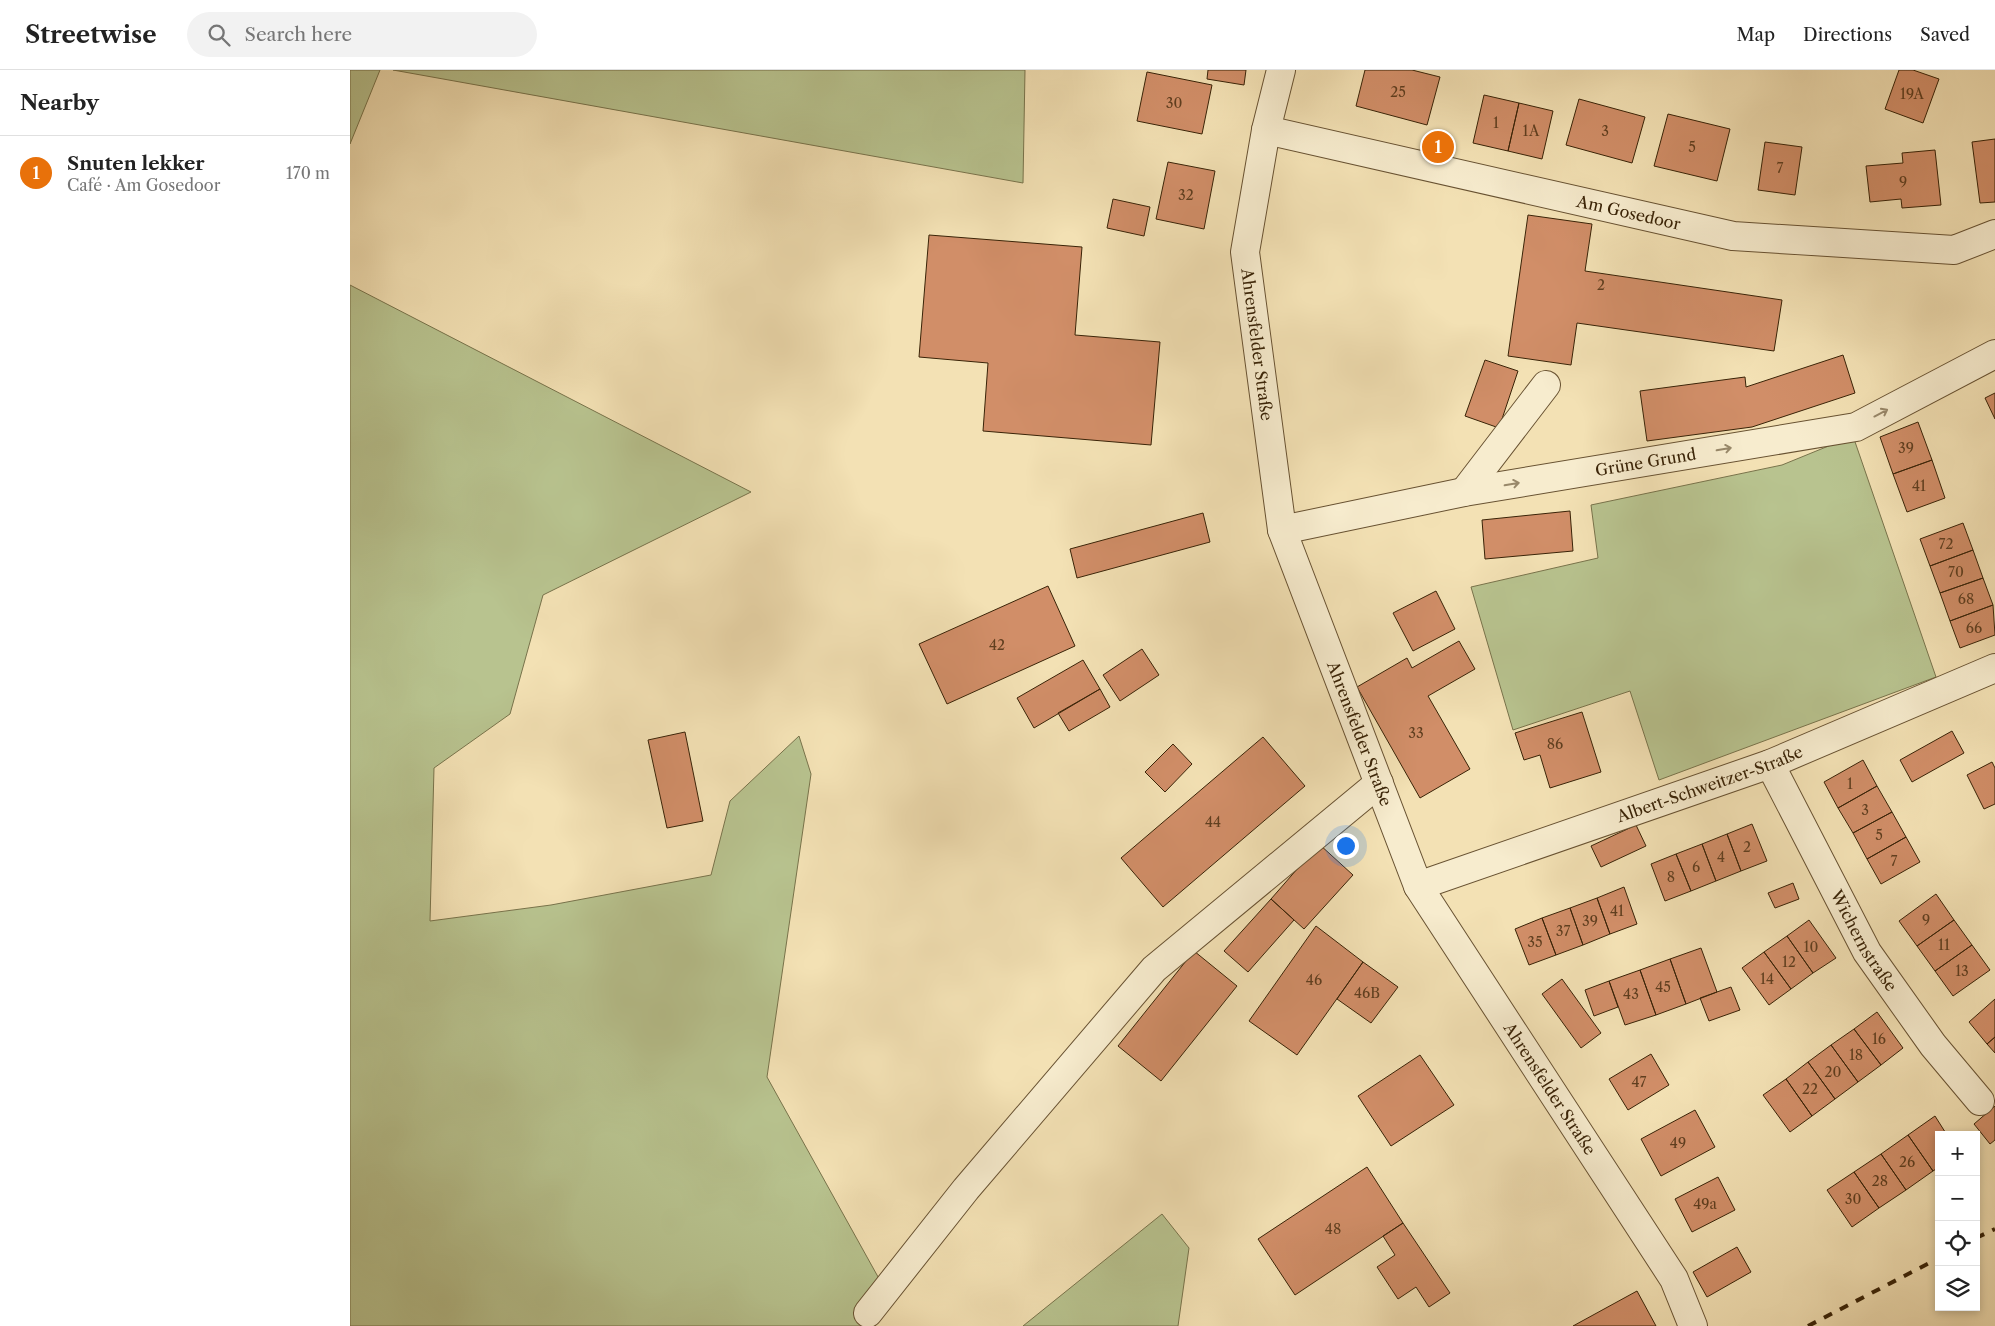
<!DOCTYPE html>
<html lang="en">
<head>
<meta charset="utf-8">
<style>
  :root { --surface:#fff; --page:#f2f2f2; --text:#222; --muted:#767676; --line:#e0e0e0; --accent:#8f2418 }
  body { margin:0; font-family:"Libre Caslon Text",serif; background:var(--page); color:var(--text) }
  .controls { position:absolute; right:15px; bottom:15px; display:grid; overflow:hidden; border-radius:0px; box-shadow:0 2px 8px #0003 }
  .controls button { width:45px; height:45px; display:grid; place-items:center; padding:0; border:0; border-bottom:1px solid var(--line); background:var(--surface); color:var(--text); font:25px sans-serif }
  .you { position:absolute; left:995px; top:775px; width:18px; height:18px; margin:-12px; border:4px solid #fff; border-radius:50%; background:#1a73e8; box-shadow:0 0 0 8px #1a73e833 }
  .badge { display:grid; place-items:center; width:32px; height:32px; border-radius:50%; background:var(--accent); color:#fff; font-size:16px; font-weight:700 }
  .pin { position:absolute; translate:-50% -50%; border:2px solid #fff; box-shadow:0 1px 5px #0006 }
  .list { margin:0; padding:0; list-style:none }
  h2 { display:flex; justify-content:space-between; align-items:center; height:65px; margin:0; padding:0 20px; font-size:21px }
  h2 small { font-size:16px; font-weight:400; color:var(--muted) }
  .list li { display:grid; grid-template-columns:32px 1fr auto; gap:15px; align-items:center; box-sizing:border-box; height:75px; padding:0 20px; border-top:1px solid var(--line) }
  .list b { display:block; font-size:19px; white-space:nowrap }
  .list p { margin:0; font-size:16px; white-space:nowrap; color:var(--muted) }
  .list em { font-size:16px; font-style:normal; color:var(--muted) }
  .icon { flex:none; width:28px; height:28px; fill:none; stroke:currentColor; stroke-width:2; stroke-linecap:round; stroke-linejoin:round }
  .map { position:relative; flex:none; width:1645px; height:1256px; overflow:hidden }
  header { display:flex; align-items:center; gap:30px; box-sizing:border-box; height:70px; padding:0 25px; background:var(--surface); border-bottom:1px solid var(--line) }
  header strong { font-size:24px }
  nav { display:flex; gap:28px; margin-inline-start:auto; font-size:18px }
  .search { width:350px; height:45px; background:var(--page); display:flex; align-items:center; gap:12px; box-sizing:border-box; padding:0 18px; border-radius:28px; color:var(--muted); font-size:19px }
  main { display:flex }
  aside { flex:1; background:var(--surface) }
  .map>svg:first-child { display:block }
  .green { fill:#b8c38f; stroke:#78734b }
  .building { fill:#d18e68; stroke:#392307 }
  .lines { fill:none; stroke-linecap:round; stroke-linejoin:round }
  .minor-casing { stroke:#685232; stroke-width:30 }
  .minor { stroke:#f7ecce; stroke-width:28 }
  .rail { stroke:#392307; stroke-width:4; stroke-dasharray:9 9; stroke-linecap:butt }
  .oneway { stroke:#98886a }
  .labels { text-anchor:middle; stroke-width:4; stroke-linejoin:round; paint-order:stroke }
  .number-label { font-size:14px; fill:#5f3e1f }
  .street-label { font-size:16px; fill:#392307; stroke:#f7ecce }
</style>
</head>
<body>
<header>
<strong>Streetwise</strong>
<div class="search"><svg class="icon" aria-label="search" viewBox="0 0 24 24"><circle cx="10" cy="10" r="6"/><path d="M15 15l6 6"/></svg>Search here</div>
<nav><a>Map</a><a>Directions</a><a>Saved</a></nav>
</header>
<main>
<aside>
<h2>Nearby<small></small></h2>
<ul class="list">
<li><span class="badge" style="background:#e8710a">1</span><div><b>Snuten lekker</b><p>Café · Am Gosedoor</p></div><em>170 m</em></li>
</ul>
</aside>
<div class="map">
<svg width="1645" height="1256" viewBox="0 0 1645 1256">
  <rect width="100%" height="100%" fill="#f3e1b4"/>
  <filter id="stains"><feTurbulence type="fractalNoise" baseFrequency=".004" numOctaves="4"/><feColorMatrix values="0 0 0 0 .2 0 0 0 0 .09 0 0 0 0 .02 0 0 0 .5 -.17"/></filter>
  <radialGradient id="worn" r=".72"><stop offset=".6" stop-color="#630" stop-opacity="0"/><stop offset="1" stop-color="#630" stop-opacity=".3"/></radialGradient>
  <path class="green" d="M0,0H30L0,74Z
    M43,0H675L673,113Z
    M0,215L401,422L193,525L160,644L84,698L80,851L201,835L361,805L380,731L449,666L461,704L417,1007L542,1232L517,1256H0Z
    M1503,366L1586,607L1309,710L1280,621L1163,660L1121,517L1248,488L1241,435L1432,395Z
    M812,1144L839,1178L828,1256H673Z"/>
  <path class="building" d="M858,0H896L894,15L857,9Z
    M1015,0H1062L1090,7L1077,55L1006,36Z
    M1549,0H1563L1589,9L1573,53L1535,39Z
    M797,2L862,15L852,64L787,51Z
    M1134,25L1169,33L1158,81L1123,73Z
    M1229,29L1295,47L1282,93L1216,75Z
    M1169,33L1203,41L1192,89L1158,81Z
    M1318,44L1380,59L1367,111L1304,96Z
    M1645,69V132L1630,133L1622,72Z
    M1415,72L1452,77L1445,125L1408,120Z
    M1585,80L1591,135L1552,138L1551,129L1520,132L1516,96L1553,93L1552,83Z
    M818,92L865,101L854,159L806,149Z
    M763,129L800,137L794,166L757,158Z
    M1178,145L1242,154L1235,201L1432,230L1424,281L1227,253L1221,295L1158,286Z
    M579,165L732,177L725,265L810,272L801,375L633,361L638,293L569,287Z
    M1493,285L1505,323L1402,357L1297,371L1290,321L1395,307L1396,317Z
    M1135,290L1168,301L1149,358L1115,346Z
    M1645,323V349L1635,328Z
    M1568,352L1582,390L1543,404L1530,367Z
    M1582,390L1595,428L1557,442L1543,404Z
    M1220,441L1223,481L1135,489L1132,450Z
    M853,443L860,472L727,508L720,479Z
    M1613,453L1623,480L1580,496L1570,469Z
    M1623,480L1633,508L1590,523L1580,496Z
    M1633,508L1643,535L1600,551L1590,523Z
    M698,516L725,576L597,634L569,574Z
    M1086,521L1105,559L1063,581L1043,543Z
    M1643,535L1645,565L1610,578L1600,551Z
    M1109,571L1125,599L1078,626L1120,699L1070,728L1007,617L1057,588L1062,598Z
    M792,579L809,605L770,631L753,605Z
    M733,590L750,619L684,658L667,628Z
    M750,619L760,637L719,661L708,643Z
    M1232,642L1251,702L1200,718L1190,685L1174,690L1165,663Z
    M1602,661L1614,683L1562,712L1550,690Z
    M335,662L353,751L317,758L298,670Z
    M913,667L955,716L813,837L771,788Z
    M823,674L842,694L815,722L795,702Z
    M1513,690L1527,716L1488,738L1474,712Z
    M1642,692L1645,698V734L1634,739L1617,705Z
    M1527,716L1542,742L1503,763L1488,738Z
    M1542,742L1556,767L1517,789L1503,763Z
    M1402,754L1417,791L1391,801L1377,764Z
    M1286,755L1296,776L1251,797L1241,776Z
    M1377,764L1391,801L1366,811L1352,774Z
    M1556,767L1570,792L1531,814L1517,789Z
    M969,774L1003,805L954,859L921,829Z
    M1352,774L1366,811L1341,821L1326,784Z
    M1326,784L1341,821L1315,831L1301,794Z
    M1443,813L1449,829L1425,838L1418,823Z
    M1274,817L1287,854L1260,864L1247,828Z
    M1586,824L1604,850L1567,876L1549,851Z
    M1247,828L1260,864L1233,875L1220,838Z
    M921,829L944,850L898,902L874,881Z
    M1220,838L1233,875L1206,885L1192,848Z
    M1192,848L1206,885L1179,895L1165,859Z
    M1459,850L1486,888L1463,903L1437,866Z
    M1604,850L1622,875L1585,901L1567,876Z
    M966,856L1013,892L947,985L899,951Z
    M1437,866L1463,903L1441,919L1414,882Z
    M1622,875L1640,900L1603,926L1585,901Z
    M1351,878L1367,922L1336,934L1320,889Z
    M844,881L887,916L811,1011L768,976Z
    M1414,882L1441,919L1419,935L1392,898Z
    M1320,889L1336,934L1306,945L1290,900Z
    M1013,892L1048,917L1021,953L987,929Z
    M1290,900L1306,945L1275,955L1259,911Z
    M1212,909L1251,963L1231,978L1192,924Z
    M1259,911L1268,937L1244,946L1235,920Z
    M1381,917L1390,940L1359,951L1350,928Z
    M1645,929V967L1637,974L1619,952Z
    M1527,942L1553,978L1531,995L1504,959Z
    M1504,959L1531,995L1508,1012L1481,975Z
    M1645,967V983L1637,974Z
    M1481,975L1508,1012L1485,1029L1458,992Z
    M1301,984L1319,1015L1278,1040L1259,1009Z
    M1070,985L1104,1035L1041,1076L1008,1026Z
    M1458,992L1485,1029L1462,1046L1436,1009Z
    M1436,1009L1462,1046L1440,1062L1413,1025Z
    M1645,1036V1070L1640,1074L1624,1054Z
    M1345,1040L1365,1077L1311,1106L1291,1069Z
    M1585,1046L1597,1065H1589V1097L1583,1101L1558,1065Z
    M1558,1065L1583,1101L1556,1120L1531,1084Z
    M1531,1084L1556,1120L1529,1138L1504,1102Z
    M1017,1097L1053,1153L945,1225L908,1169Z
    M1504,1102L1529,1138L1502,1157L1477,1120Z
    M1368,1107L1385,1140L1342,1162L1325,1129Z
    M1053,1153L1100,1223L1079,1237L1066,1217L1048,1229L1027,1197L1045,1185L1033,1166Z
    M1387,1177L1401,1202L1357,1227L1343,1202Z
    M1287,1221L1306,1256H1223Z"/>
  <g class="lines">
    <g class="minor-casing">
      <g id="minor">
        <path id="s1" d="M931,0L916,60L895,182L932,460L1068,816L1324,1209L1343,1256"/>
        <path id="s2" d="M916,60L1383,166L1604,180L1645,164"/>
        <path d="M1114,422L1196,315"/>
        <path id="s3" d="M932,460L1114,422L1506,357L1645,284"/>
        <path id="s4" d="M1420,694L1517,882L1583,975L1630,1031"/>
        <path id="s5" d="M1068,816L1420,694L1645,598"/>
        <path d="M518,1243L616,1119L804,899L1029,713"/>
      </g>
    </g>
    <use href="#minor" class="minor"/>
    <path class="rail" d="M1626,1168L1645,1159
      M1458,1256L1589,1188"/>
  </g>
  <defs><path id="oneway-shaft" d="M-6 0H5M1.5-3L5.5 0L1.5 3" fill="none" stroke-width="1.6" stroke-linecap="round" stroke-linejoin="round" transform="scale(1.25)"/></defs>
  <g class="oneway">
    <use href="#oneway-shaft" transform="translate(1531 343) rotate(-28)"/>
    <use href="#oneway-shaft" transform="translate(1374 379) rotate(-10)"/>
    <use href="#oneway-shaft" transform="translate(1162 414) rotate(-10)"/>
  </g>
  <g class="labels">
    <g class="number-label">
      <text x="1048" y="27">25</text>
      <text x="1562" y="29">19A</text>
      <text x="824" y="38">30</text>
      <text x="1146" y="58">1</text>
      <text x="1181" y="66">1A</text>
      <text x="1255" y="66">3</text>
      <text x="1342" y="82">5</text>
      <text x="1430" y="103">7</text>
      <text x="1553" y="117">9</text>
      <text x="836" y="130">32</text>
      <text x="1251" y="220">2</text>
      <text x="1556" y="383">39</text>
      <text x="1569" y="421">41</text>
      <text x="1596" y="479">72</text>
      <text x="1606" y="507">70</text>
      <text x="1616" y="534">68</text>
      <text x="1624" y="563">66</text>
      <text x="647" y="580">42</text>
      <text x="1066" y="668">33</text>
      <text x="1205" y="679">86</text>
      <text x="1500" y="719">1</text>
      <text x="1515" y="745">3</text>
      <text x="863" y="757">44</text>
      <text x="1529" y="770">5</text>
      <text x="1397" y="782">2</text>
      <text x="1371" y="792">4</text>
      <text x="1544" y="796">7</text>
      <text x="1346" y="802">6</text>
      <text x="1321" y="812">8</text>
      <text x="1267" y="846">41</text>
      <text x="1576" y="855">9</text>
      <text x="1240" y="856">39</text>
      <text x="1213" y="866">37</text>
      <text x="1185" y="877">35</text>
      <text x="1594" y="880">11</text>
      <text x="1461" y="882">10</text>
      <text x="1439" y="897">12</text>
      <text x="1612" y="906">13</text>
      <text x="1417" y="914">14</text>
      <text x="964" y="915">46</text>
      <text x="1313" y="922">45</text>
      <text x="1017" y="928">46B</text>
      <text x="1281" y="929">43</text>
      <text x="1529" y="974">16</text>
      <text x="1506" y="990">18</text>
      <text x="1483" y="1007">20</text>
      <text x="1289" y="1017">47</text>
      <text x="1460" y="1024">22</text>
      <text x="1328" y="1078">49</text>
      <text x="1557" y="1097">26</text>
      <text x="1530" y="1116">28</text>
      <text x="1503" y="1134">30</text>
      <text x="1355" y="1139">49a</text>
      <text x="983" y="1164">48</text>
    </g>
    <g class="street-label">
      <text dy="6" stroke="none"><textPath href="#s2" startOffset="372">Am Gosedoor</textPath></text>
      <text dy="6" stroke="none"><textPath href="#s1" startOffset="279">Ahrensfelder Straße</textPath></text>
      <text dy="6" stroke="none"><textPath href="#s3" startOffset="370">Grüne Grund</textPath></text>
      <text dy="6" stroke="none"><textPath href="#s1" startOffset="684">Ahrensfelder Straße</textPath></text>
      <text dy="6" stroke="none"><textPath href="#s5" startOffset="309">Albert-Schweitzer-Straße</textPath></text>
      <text dy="6" stroke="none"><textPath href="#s4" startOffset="200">Wichernstraße</textPath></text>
      <text dy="6" stroke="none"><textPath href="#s1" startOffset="1089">Ahrensfelder Straße</textPath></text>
    </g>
  </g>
  <rect width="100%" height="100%" filter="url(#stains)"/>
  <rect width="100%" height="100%" fill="url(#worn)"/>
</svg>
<div class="controls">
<button>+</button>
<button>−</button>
<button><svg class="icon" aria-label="locate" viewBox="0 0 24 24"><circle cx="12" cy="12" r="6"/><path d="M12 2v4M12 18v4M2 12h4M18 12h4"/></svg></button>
<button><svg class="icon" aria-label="layers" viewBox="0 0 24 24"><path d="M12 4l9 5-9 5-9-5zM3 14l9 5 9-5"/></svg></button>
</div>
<div class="you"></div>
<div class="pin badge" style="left:1088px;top:77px;background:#e8710a">1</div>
</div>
</main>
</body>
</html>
